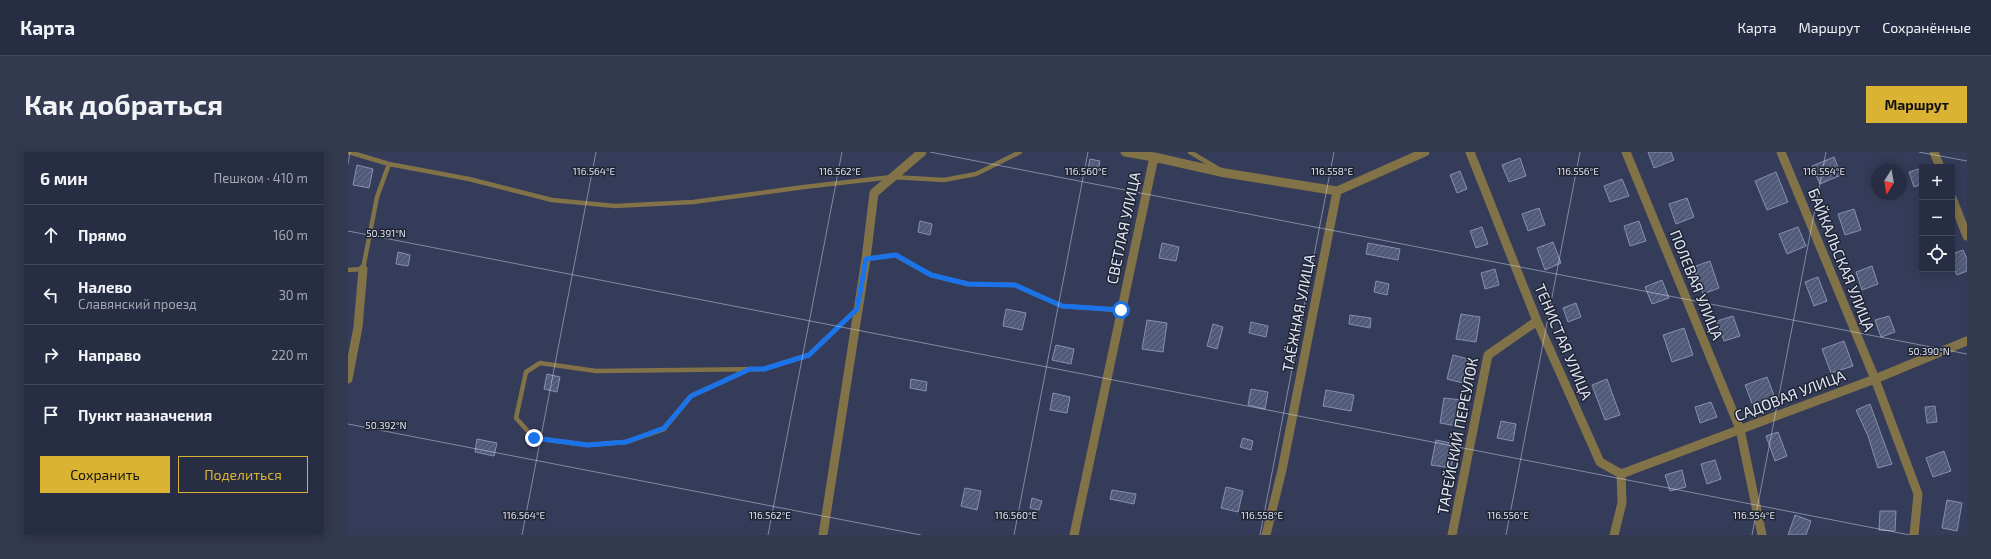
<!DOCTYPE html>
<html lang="ru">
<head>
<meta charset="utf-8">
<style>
  :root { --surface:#272d43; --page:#33394e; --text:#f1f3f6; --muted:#a4a8b2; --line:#43495c; --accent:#dab333 }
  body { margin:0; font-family:"Exo 2",sans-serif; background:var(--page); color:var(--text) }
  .controls { position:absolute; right:12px; top:12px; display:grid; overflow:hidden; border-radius:0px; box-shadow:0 2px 10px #0003 }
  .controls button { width:36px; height:36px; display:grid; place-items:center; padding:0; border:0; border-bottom:1px solid var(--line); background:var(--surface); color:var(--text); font:20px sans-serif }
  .compass { position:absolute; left:1523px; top:12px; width:36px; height:36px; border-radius:50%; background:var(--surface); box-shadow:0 2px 10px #0003; rotate:191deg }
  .stop { position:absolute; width:12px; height:12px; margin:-9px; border:3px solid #1a73e8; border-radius:50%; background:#fff }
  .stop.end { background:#1a73e8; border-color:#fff; box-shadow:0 1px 4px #0008 }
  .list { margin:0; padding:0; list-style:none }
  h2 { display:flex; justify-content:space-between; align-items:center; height:52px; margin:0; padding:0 16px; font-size:17px }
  h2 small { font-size:13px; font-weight:400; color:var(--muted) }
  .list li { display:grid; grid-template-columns:26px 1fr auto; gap:12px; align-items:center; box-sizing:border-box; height:60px; padding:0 16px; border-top:1px solid var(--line) }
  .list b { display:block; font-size:15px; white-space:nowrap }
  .list p { margin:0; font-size:13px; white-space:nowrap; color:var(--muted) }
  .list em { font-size:13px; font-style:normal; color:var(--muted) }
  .actions { display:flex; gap:8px; padding:12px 16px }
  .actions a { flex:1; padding:9px 0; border:1px solid var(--accent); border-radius:0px; text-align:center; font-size:14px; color:var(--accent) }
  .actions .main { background:var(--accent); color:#111 }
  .icon { flex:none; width:22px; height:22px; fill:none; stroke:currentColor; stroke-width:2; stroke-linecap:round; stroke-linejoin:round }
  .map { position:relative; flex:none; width:1619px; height:383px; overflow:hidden; border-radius:0px }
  header { display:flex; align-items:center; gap:24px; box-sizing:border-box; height:56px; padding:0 20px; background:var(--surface); border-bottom:1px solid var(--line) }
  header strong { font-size:19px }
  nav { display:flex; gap:22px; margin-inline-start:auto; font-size:14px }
  .intro { display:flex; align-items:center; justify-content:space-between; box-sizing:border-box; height:96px; padding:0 24px }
  h1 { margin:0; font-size:28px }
  .button { padding:10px 18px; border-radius:0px; background:var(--accent); color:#111; font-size:14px; font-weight:700 }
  main { display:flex; gap:24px; padding:0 24px }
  aside { flex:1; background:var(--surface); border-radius:0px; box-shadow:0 2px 10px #0003 }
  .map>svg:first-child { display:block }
  .building { fill:url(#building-hatch); stroke:#858fb1 }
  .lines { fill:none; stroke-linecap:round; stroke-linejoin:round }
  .lane { stroke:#817248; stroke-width:4.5 }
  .street { stroke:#817248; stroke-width:9 }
  .route { stroke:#1a73e8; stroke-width:5 }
  .ticks { fill:none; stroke:#e1e7f9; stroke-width:1; stroke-opacity:0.45 }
  .labels { text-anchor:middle; stroke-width:3; stroke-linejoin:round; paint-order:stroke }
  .street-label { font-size:15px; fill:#e1e7f9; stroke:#202431 }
  .ticks-label { font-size:10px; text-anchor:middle; fill:#e1e7f9; stroke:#202431; stroke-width:3; stroke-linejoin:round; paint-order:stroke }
</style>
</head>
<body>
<header>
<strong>Карта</strong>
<nav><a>Карта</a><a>Маршрут</a><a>Сохранённые</a></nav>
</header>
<div class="intro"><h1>Как добраться</h1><a class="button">Маршрут</a></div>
<main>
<aside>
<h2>6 мин<small>Пешком · 410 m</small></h2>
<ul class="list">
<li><svg class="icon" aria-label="ahead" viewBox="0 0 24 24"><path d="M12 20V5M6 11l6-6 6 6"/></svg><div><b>Прямо</b></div><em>160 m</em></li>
<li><svg class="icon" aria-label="left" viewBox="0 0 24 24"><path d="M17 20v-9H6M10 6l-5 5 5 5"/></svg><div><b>Налево</b><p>Славянский проезд</p></div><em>30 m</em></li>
<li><svg class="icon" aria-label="right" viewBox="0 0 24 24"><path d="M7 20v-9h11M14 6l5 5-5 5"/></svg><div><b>Направо</b></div><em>220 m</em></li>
<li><svg class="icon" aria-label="arrive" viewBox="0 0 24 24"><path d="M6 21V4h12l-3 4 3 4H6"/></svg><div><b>Пункт назначения</b></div></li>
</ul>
<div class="actions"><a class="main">Сохранить</a><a>Поделиться</a></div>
</aside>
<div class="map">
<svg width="1619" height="383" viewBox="0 0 1619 383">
  <defs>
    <pattern id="building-hatch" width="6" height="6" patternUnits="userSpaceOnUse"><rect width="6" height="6" fill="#515b79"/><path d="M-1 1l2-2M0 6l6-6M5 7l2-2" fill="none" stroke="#6a738d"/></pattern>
  </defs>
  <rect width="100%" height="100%" fill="#343c59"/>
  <path class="building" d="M1300,0H1323L1326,8L1306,16Z
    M1486,5L1493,23L1472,32L1464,14Z
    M1172,6L1178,24L1161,30L1154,13Z
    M742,7L752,9L749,23L739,22Z
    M9,13L25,17L21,36L5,33Z
    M1574,16V32L1566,35L1561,20Z
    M1112,19L1119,37L1109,41L1102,23Z
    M1428,20L1440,50L1419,58L1407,29Z
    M1274,27L1281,44L1262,50L1256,34Z
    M1339,46L1346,65L1328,72L1321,52Z
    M1191,56L1197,73L1180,79L1174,62Z
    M1506,57L1513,78L1497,83L1490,62Z
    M572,69L584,72L582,83L570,80Z
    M1291,69L1298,89L1282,94L1276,74Z
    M1134,75L1140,92L1128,96L1122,79Z
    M1450,75L1458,94L1439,102L1431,82Z
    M1205,90L1213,111L1197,118L1189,96Z
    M814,91L831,95L828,109L811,106Z
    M1020,91L1052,97L1050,108L1018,102Z
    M1615,98L1619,107V119L1609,123L1604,113V102Z
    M50,100L62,103L60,114L48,112Z
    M1362,109L1371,136L1355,142L1345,115Z
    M1524,114L1530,132L1514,138L1508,120Z
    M1147,117L1151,133L1137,137L1133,121Z
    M1470,125L1479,149L1466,154L1457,130Z
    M1314,128L1321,146L1304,152L1297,135Z
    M1028,129L1041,132L1039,143L1026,140Z
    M1228,151L1233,165L1220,170L1215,156Z
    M658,157L678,161L674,178L655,174Z
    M1113,162L1132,165L1128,190L1108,187Z
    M1002,163L1023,166L1022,176L1001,172Z
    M1385,164L1392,184L1376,189L1369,169Z
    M1541,164L1547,180L1533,185L1527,168Z
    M799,168L819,171L815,200L794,197Z
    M903,170L920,174L918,185L901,181Z
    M865,172L875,175L869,197L859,194Z
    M1336,176L1345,203L1324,210L1315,183Z
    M1496,189L1505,214L1483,221L1474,197Z
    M708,193L726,197L723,212L704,208Z
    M1105,203L1124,208L1119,232L1099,227Z
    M199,222L212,225L209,240L196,237Z
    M1419,225L1427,246L1405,254L1397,233Z
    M563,227L579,230L578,239L562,236Z
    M1259,227L1272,263L1257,268L1244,233Z
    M903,237L920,240L917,257L900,253Z
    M978,238L1006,243L1003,259L975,254Z
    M705,241L722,245L719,261L702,258Z
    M1096,246L1114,248L1109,274L1092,271Z
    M1363,250L1369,265L1352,271L1347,255Z
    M1522,252L1544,312L1530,316L1520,284L1508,258Z
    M1587,254L1589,270L1579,271L1577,255Z
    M1153,269L1168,272L1165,289L1149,286Z
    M1430,280L1439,304L1427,309L1418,284Z
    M895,286L905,289L903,298L892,295Z
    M129,287L149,291L146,304L127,300Z
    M1088,288L1107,292L1103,316L1083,313Z
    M1596,299L1603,319L1585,325L1578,306Z
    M1367,308L1373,327L1359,332L1353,312Z
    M1334,318L1338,335L1322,339L1317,323Z
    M878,335L895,339L890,360L873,356Z
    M617,336L633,339L629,358L613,354Z
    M764,338L788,342L786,352L762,347Z
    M684,346L694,349L691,358L682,356Z
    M1599,348L1614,351L1609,379L1594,376Z
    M1532,359H1548L1547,379L1531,378Z
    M1447,363L1463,369L1458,383H1440Z"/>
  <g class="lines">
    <path class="lane" d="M1,0L41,12
      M842,0L869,16
      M518,107L547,103L583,123L620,132L667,133L714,154L773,158
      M0,118L15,117L29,45L41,12L121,27L204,48L267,54L345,50L456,35L544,25L596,28L628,22L672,0
      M402,217L343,244L316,277L278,290L240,293L186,286L168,266L178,220L192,211L248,219L416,217L461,203L509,157"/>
    <path class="street" d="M777,0L806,5
      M1122,0L1189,169L1252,310L1273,322L1274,351L1266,383
      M1278,0L1392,277L1414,383
      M1433,0L1527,227L1570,342L1566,383
      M1586,0L1592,15
      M1604,46L1619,84
      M0,227L10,175L15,117
      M1273,322L1527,227L1619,189
      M475,383L518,107L526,41L574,0
      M726,383L806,5L877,21L989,39
      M918,383L934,318L989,39L1077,0
      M1104,383L1140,203L1189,169"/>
  </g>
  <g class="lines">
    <path class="route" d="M186,286L240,293L278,290L316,276L343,244L402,217H416L461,203L509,157L518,107L548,103L583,123L620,132L667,133L714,154L773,158"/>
  </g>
  <path class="ticks" d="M582,0L1619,202M1571,0L1619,9M0,12L2,0M0,79L1562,383M0,272L573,383M174,383L248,0M420,383L494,0M666,383L740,0M912,383L986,0M1158,383L1232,0M1404,383L1478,0"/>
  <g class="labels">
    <g class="street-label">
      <text transform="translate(776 76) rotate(-78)" y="5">СВЕТЛАЯ УЛИЦА</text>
      <text transform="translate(1493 108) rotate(68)" y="5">БАЙКАЛЬСКАЯ УЛИЦА</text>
      <text transform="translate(1348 133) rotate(68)" y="5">ПОЛЕВАЯ УЛИЦА</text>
      <text transform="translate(951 161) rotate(-79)" y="5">ТАЁЖНАЯ УЛИЦА</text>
      <text transform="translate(1215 190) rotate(67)" y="5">ТЕНИСТАЯ УЛИЦА</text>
      <text transform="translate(1442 244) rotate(-21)" y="5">САДОВАЯ УЛИЦА</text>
      <text transform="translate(1110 284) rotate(-79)" y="5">ТАРЕЙСКИЙ ПЕРЕУЛОК</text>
    </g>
  </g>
  <g class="ticks-label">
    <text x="246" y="23">116.564°E</text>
    <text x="492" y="23">116.562°E</text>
    <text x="738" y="23">116.560°E</text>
    <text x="984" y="23">116.558°E</text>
    <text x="1230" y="23">116.556°E</text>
    <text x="1476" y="23">116.554°E</text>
    <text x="38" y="85">50.391°N</text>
    <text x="1581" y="203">50.390°N</text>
    <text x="38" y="277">50.392°N</text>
    <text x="176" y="367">116.564°E</text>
    <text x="422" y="367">116.562°E</text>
    <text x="668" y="367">116.560°E</text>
    <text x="914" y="367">116.558°E</text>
    <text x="1160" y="367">116.556°E</text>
    <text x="1406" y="367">116.554°E</text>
  </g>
</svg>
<div class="controls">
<button>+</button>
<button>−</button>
<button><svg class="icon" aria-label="locate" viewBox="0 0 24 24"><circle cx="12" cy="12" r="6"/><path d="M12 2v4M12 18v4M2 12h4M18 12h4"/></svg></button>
</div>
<svg class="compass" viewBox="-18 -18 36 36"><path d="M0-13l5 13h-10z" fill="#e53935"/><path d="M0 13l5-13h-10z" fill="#a4a8b2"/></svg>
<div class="stop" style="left:773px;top:158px"></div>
<div class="stop end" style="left:186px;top:286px"></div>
</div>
</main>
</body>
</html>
